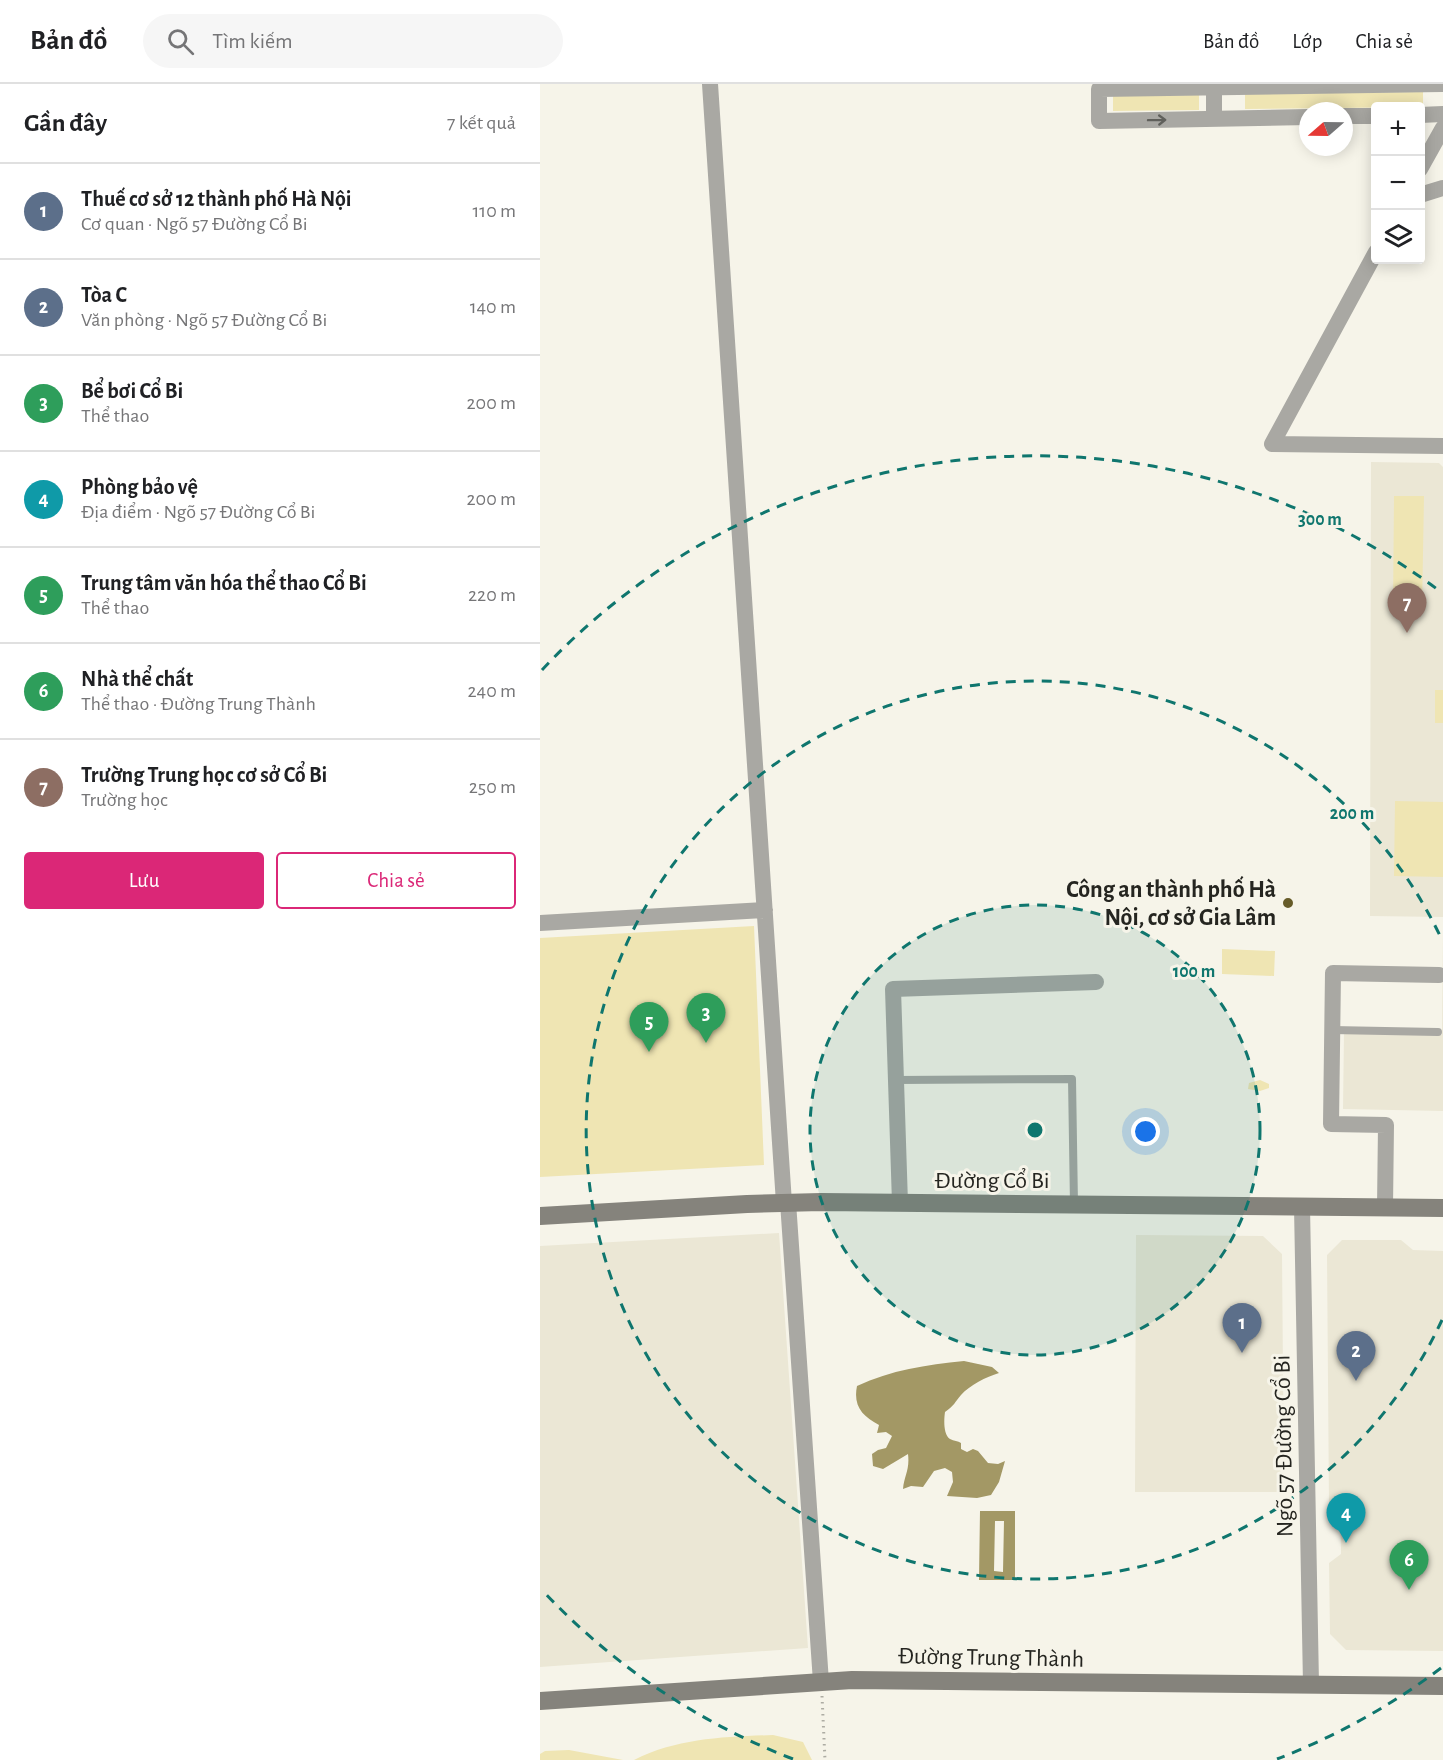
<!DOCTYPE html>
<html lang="vi">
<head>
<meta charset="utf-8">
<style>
  :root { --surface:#fff; --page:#f6f6f6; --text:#202124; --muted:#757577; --line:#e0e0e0; --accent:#db2777 }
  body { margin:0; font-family:"Alegreya Sans",sans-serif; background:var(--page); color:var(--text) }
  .controls { position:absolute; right:18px; top:18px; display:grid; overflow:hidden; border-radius:6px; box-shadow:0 3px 15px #0003 }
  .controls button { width:54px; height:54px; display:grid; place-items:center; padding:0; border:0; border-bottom:2px solid var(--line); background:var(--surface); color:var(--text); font:30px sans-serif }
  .compass { position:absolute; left:759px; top:18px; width:54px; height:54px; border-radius:50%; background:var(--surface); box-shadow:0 3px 15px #0003; rotate:250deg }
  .you { position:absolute; left:606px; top:1048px; width:21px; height:21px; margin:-15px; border:4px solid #fff; border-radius:50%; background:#1a73e8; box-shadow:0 0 0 9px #1a73e833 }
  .badge { display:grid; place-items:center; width:39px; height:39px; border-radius:50%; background:var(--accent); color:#fff; font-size:20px; font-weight:700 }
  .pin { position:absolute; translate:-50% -50px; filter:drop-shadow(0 2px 3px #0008) }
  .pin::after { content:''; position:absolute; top:32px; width:21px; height:18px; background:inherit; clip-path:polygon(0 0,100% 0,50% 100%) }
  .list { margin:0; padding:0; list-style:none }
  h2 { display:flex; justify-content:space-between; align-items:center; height:78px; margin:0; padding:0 24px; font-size:26px }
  h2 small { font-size:20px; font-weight:400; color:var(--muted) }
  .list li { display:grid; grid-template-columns:39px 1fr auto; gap:18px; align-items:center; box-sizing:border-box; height:96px; padding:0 24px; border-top:2px solid var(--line) }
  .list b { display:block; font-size:22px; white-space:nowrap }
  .list p { margin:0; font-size:20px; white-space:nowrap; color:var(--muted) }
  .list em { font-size:20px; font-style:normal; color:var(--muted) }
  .actions { display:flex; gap:12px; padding:18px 24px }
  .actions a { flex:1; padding:14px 0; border:2px solid var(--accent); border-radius:6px; text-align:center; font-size:21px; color:var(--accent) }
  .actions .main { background:var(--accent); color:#fff }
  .icon { flex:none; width:33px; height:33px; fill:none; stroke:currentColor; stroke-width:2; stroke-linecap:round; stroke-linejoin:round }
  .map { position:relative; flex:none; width:903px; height:1676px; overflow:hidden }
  header { display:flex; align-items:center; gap:36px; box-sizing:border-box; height:84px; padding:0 30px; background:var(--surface); border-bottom:2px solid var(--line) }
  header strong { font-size:28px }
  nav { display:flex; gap:33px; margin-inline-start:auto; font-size:21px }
  .search { width:420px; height:54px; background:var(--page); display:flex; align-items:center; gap:15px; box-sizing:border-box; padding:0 21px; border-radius:33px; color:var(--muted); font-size:22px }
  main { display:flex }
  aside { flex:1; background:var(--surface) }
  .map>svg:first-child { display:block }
  .built { fill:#ebe7d5 }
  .green { fill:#efe5b3 }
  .water { fill:#a39865; fill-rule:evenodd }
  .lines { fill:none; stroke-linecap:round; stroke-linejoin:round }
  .path { stroke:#adaca3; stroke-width:3; stroke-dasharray:1.5 4.5; stroke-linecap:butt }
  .lane { stroke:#a9a8a3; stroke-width:8 }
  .street { stroke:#a9a8a3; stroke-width:16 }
  .secondary { stroke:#85837c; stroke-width:18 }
  .oneway { stroke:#60605b }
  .ring { fill:none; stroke:#0f766e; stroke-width:3; stroke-dasharray:10 8 }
  .poi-dot { fill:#665b28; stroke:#f6f4e9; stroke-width:2 }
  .labels { text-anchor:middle; stroke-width:6; stroke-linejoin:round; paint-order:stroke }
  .poi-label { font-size:24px; font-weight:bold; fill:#252520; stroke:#f6f4e9; text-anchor:end }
  .street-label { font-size:24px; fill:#252520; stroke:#f6f4e9 }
  .centre { fill:#0f766e; stroke:#f6f4e9; stroke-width:3 }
  .ring-label { font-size:18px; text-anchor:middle; font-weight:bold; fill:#0f766e; stroke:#f6f4e9; stroke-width:6; stroke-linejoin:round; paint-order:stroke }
</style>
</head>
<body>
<header>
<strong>Bản đồ</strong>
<div class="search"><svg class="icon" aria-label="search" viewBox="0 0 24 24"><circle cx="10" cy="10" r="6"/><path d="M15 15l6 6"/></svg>Tìm kiếm</div>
<nav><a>Bản đồ</a><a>Lớp</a><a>Chia sẻ</a></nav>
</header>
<main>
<aside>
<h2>Gần đây<small>7 kết quả</small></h2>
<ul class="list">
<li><span class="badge" style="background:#5c6f8a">1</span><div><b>Thuế cơ sở 12 thành phố Hà Nội</b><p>Cơ quan · Ngõ 57 Đường Cổ Bi</p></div><em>110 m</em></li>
<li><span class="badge" style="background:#5c6f8a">2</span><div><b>Tòa C</b><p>Văn phòng · Ngõ 57 Đường Cổ Bi</p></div><em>140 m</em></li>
<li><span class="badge" style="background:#2e9e5b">3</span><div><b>Bể bơi Cổ Bi</b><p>Thể thao</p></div><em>200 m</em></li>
<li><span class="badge" style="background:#0f9aa8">4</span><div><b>Phòng bảo vệ</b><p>Địa điểm · Ngõ 57 Đường Cổ Bi</p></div><em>200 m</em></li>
<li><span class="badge" style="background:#2e9e5b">5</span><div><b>Trung tâm văn hóa thể thao Cổ Bi</b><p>Thể thao</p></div><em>220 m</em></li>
<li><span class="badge" style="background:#2e9e5b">6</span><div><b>Nhà thể chất</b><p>Thể thao · Đường Trung Thành</p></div><em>240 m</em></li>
<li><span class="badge" style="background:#8d6e63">7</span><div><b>Trường Trung học cơ sở Cổ Bi</b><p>Trường học</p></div><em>250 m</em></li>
</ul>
<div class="actions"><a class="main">Lưu</a><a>Chia sẻ</a></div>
</aside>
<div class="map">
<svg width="903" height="1676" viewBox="0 0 903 1676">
  <rect width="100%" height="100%" fill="#f6f4e9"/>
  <path class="built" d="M831,378L899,379L903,383V833L830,832Z
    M903,847V1027L803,1025L804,949L902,951Z
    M239,1149L268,1564L0,1583V1162Z
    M596,1151L723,1152L742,1170L744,1408H595Z
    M802,1156H861L873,1166L903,1167V1567L806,1566L790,1550L789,1479L801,1470V1464L800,1432L789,1422L787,1171Z"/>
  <path class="green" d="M883,8V23L705,25V10Z
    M659,11V26L573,27V12Z
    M854,412H884L882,526H853Z
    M895,606H903V639H895Z
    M855,717L903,718V793L854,792Z
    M214,842L224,1081L0,1093V854Z
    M682,865L735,867L734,892L682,890Z
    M720,996L729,1000V1004L720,1007L708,1005L709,999Z
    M233,1651L263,1658L272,1676H94C138,1654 184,1653 233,1651Z
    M29,1666L83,1676H0V1670L5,1667Z"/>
  <path class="water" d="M424,1277L452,1283L459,1289C446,1293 430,1301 421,1311C415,1318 414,1322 405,1328C404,1335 403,1350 410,1355C414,1357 418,1357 421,1359V1365L427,1368L433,1365L438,1367L448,1379L458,1380L465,1377L459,1398L451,1411L437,1414L407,1412L413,1398L412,1388L405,1384L394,1387L383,1403L371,1402L363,1405C364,1392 370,1386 368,1370L343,1385L333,1382L332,1370L338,1366L346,1364L352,1352L346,1348L337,1349L339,1341C322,1332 313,1322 317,1302C351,1286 386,1281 424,1277Z
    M440,1427H475V1496H439ZM455,1437H464L463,1488L454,1487Z"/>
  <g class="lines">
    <path class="path" d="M282,1612L285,1676"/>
    <path class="lane" d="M792,946L898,948
      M356,996L532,995L534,1121"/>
    <path class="street" d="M170,0L244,1119
      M674,0V35
      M880,31L903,30
      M804,32H836
      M768,33L559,37V5L902,0
      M880,85L903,44
      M880,111L903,104
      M836,168L732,360L903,362
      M0,839L225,826
      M248,1118L281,1598
      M360,1119L353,905L556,898
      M762,1123L771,1600
      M845,1123L846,1041L791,1040L793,889L899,891"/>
    <path class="secondary" d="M0,1132L207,1120L281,1118L903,1124
      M0,1617L312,1596L903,1602"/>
  </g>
  <defs><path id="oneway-shaft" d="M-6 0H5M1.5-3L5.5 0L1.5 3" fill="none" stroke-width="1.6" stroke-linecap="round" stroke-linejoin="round" transform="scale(1.5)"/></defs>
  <use class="oneway" href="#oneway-shaft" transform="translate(617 36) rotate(-1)"/>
  <circle cx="495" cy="1046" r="225" fill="#0f766e" fill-opacity=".12"/>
  <g class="ring">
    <circle cx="495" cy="1046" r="225"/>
    <path d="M902 1236A449 449 0 1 1 902 856"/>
    <path d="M901 1584A674 674 0 0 1 737 1675M253 1675A674 674 0 0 1 2 1506M2 586A674 674 0 0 1 901 508"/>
  </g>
  <circle class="poi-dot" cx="748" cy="819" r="6"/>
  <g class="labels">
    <g class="poi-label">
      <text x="736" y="813">Công an thành phố Hà<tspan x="736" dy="28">Nội, cơ sở Gia Lâm</tspan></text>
    </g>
    <g class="street-label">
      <text x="452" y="1104">Đường Cổ Bi</text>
      <text transform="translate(743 1362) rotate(-91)" y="8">Ngõ 57 Đường Cổ Bi</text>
      <text transform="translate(451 1573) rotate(1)" y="8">Đường Trung Thành</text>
    </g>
  </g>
  <circle cx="495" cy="1046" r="9" class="centre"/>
  <g class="ring-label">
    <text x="780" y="441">300 m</text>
    <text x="812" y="735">200 m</text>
    <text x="654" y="893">100 m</text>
  </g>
</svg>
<div class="controls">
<button>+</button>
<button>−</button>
<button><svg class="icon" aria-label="layers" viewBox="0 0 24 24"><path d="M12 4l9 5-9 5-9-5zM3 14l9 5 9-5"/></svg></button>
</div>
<svg class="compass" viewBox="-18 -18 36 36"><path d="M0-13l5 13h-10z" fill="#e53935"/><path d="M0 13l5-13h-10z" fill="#757577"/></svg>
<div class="you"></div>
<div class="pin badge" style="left:702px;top:1269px;background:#5c6f8a">1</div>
<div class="pin badge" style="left:816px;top:1297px;background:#5c6f8a">2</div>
<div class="pin badge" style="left:166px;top:959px;background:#2e9e5b">3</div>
<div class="pin badge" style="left:806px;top:1459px;background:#0f9aa8">4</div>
<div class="pin badge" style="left:109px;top:968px;background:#2e9e5b">5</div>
<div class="pin badge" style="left:869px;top:1506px;background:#2e9e5b">6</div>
<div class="pin badge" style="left:867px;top:549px;background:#8d6e63">7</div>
</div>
</main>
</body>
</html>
